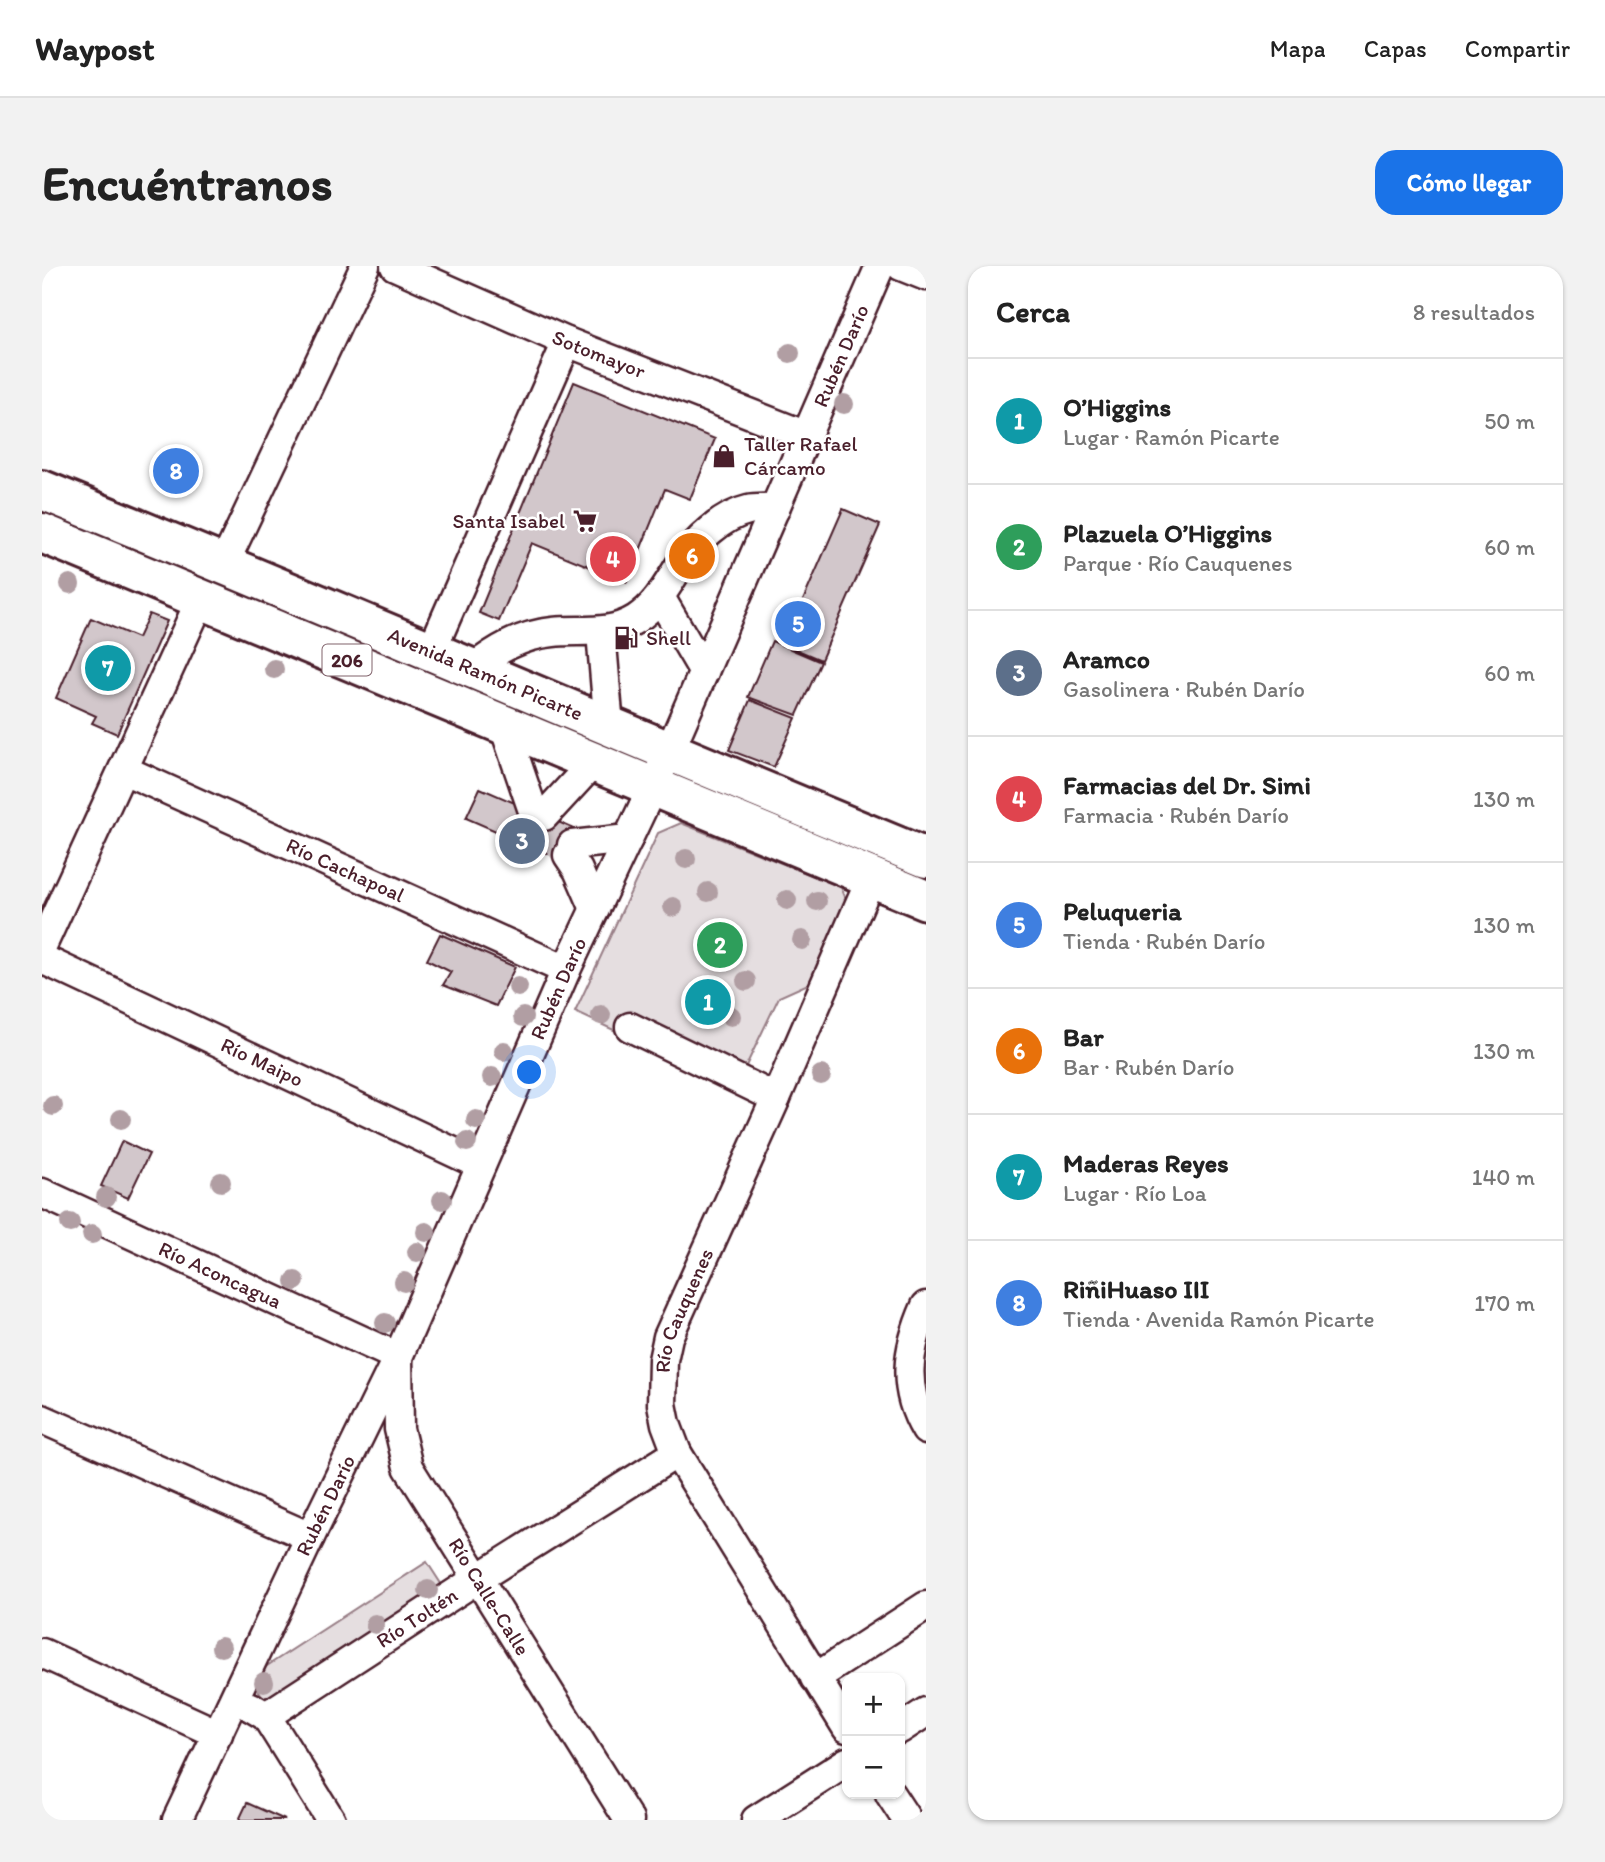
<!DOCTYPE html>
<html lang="es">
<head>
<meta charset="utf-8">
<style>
  :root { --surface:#fff; --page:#f2f2f2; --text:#222; --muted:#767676; --line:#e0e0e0; --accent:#1a73e8 }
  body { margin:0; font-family:Itim,sans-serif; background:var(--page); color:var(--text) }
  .controls { position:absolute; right:21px; bottom:21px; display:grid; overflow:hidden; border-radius:14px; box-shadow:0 2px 5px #0004 }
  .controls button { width:63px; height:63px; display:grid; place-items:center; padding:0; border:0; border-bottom:2px solid var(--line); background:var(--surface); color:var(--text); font:35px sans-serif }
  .you { position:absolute; left:488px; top:807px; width:24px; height:24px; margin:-18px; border:5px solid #fff; border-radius:50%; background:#1a73e8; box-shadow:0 0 0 10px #1a73e833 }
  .badge { display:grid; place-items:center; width:46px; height:46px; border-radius:50%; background:var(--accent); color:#fff; font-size:23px; font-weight:700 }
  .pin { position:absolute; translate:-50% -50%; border:4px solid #fff; box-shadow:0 2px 7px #0006 }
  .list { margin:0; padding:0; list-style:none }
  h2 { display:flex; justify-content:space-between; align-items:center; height:91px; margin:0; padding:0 28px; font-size:30px }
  h2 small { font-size:23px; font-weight:400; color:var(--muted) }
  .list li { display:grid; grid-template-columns:46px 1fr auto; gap:21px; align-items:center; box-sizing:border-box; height:126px; padding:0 28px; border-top:2px solid var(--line) }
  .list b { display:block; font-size:26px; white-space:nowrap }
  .list p { margin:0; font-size:23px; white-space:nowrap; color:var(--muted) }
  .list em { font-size:23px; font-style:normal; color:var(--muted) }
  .map { position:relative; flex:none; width:884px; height:1554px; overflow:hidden; border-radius:21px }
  header { display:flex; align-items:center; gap:42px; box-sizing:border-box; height:98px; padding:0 35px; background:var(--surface); border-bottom:2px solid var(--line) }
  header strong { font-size:33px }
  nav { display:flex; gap:38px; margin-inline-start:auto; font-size:24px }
  .intro { display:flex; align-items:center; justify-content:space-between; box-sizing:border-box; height:168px; padding:0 42px }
  h1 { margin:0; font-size:49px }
  .button { padding:18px 32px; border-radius:21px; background:var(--accent); color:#fff; font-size:24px; font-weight:700 }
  main { display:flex; gap:42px; padding:0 42px }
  aside { flex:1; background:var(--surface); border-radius:21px; box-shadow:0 2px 5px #0004 }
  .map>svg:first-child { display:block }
  .green { fill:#e5dee0; stroke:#987e86; stroke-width:2 }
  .building { fill:#d2c7cb; stroke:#4a1f2b; stroke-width:2 }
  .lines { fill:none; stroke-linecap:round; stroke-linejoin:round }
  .minor-tunnel { stroke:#dbd2d5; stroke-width:28; stroke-dasharray:28 14; stroke-linecap:butt }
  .minor-casing { stroke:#4a1f2b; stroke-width:33 }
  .highway-casing { stroke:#4a1f2b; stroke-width:44 }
  .minor { stroke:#fff; stroke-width:28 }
  .highway { stroke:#fff; stroke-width:38 }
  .tree { fill:#b19ea3 }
  .labels { text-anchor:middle; stroke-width:5; stroke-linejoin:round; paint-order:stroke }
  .shield { fill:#fff; stroke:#80626b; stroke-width:2 }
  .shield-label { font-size:19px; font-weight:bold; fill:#4a1f2b }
  .street-label { font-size:21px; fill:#4a1f2b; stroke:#fff }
  .poi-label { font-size:21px; fill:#4a1f2b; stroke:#fff; text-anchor:start }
</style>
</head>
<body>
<header>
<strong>Waypost</strong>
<nav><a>Mapa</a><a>Capas</a><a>Compartir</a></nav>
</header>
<div class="intro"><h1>Encuéntranos</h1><a class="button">Cómo llegar</a></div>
<main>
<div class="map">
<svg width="884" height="1554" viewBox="0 0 884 1554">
  <rect width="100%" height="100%" fill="#fff"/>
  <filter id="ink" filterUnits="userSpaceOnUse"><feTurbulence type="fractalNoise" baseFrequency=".0143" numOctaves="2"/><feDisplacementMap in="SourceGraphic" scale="14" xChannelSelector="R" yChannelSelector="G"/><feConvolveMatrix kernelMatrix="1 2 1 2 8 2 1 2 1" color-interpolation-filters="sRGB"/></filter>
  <g filter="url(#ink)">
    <path class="green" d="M639,557L799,621L809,645L775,714L737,731L703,802L576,766L533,746L616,567Z
      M385,1296L405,1327L228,1442L208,1411Z"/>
    <path class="building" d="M532,116L673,173L648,233L623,223L585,316L490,277L457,355L437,347Z
      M801,243L838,259L779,394L746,380L749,372L745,371Z
      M107,348L125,355L75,468L50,457L54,450L14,432L49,352L96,372Z
      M730,375L779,396L755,449L706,431Z
      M708,434L754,452L732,501L687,484Z
      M438,522L537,565L523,595L424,552Z
      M398,668L473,701L454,740L401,719L409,706L385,694Z
      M80,875L107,888L86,932L59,920Z
      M205,1537L243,1554H197Z"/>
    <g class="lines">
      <path class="minor-tunnel" d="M491,545L502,563L526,589"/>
      <g class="minor-casing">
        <g id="minor">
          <path id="s1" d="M353,0L525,76L765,170"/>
          <path d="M859,0L884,10"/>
          <path d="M182,298L323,0"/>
          <path d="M618,331L662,406"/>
          <path d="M559,366L567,461"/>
          <path d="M389,386L525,76"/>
          <path d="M430,403C454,384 479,369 511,366C539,363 567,370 594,353C616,339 626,317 640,296C654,275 680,250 706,244C714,242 724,243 733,243"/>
          <path d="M462,460L491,545"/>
          <path id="s2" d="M82,504L524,704"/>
          <path d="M502,550L551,497"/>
          <path d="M530,579L586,573"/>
          <path d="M526,589L536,604L553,643"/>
          <path d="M0,680L159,333"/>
          <path id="s3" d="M0,693L439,899"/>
          <path d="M588,761L734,832"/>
          <path id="s4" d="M0,927L356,1091L357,1163L366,1201L587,1554"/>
          <path d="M884,1040C865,1083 859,1122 884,1164"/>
          <path d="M0,1153L268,1271"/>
          <path d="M0,1387L176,1468"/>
          <path d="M773,1412L884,1340"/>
          <path d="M209,1441L224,1450L289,1554"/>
          <path id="s5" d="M224,1450L435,1313L635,1187"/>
          <path id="s6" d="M805,1462L635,1187L624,1158L620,1138L621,1094L626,1071L734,832L829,612"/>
          <path d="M858,1463L884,1446"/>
          <path d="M848,1528L865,1554"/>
          <path id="s7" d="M135,1554L268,1271L356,1091L524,704L627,486L838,0"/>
          <path d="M714,1554L805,1496"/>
        </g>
      </g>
      <g class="highway-casing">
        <g id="highway">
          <path id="s8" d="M0,224C296,344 589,471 884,592"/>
          <path d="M0,267L884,634"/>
        </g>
      </g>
      <use href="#minor" class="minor"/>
      <use href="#highway" class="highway"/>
    </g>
    <g class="tree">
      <circle cx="748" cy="87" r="10"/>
      <circle cx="802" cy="138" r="10"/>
      <circle cx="28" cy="318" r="10"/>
      <circle cx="232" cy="403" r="10"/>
      <circle cx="644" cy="593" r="10"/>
      <circle cx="666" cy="626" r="10"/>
      <circle cx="745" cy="634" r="10"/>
      <circle cx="775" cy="635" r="10"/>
      <circle cx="631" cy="641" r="10"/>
      <circle cx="760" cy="674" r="10"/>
      <circle cx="704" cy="715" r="10"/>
      <circle cx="476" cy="721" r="10"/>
      <circle cx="559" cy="749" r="10"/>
      <circle cx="689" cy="750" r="10"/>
      <circle cx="481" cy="751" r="10"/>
      <circle cx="462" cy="785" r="10"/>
      <circle cx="779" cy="809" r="10"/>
      <circle cx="450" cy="811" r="10"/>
      <circle cx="11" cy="840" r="10"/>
      <circle cx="79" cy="853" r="10"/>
      <circle cx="434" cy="854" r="10"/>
      <circle cx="425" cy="876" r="10"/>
      <circle cx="179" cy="916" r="10"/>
      <circle cx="64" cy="931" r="10"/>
      <circle cx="400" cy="934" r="10"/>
      <circle cx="28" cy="957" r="10"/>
      <circle cx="384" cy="966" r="10"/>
      <circle cx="50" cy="968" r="10"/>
      <circle cx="375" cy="986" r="10"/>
      <circle cx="253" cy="1015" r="10"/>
      <circle cx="362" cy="1016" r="10"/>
      <circle cx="343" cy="1057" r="10"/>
      <circle cx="386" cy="1324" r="10"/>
      <circle cx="333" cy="1358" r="10"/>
      <circle cx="179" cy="1381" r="10"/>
      <circle cx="222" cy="1416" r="10"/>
    </g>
  </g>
  <defs>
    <g id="shop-bare" transform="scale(1.89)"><path d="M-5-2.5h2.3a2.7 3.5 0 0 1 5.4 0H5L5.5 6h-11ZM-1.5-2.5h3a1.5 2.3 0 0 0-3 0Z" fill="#4a1f2b" stroke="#fff" stroke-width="2.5" paint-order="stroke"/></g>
    <g id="supermarket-bare" transform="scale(1.89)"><path d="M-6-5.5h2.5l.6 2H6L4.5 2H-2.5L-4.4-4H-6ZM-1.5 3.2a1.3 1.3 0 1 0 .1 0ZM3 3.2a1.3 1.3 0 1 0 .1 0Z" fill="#4a1f2b" stroke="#fff" stroke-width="2.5" paint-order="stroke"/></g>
    <g id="fuel-bare" transform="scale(1.89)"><path d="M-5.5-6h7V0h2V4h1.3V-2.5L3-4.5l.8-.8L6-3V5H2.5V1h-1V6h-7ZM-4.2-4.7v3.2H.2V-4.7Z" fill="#4a1f2b" stroke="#fff" stroke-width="2.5" paint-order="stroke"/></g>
  </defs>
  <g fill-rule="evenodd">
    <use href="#shop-bare" x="682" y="190"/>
    <use href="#supermarket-bare" x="543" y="255"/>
    <use href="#fuel-bare" x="584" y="372"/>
  </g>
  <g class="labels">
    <rect class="shield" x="280.5" y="378.5" width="49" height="31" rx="5"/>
    <g class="shield-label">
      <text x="305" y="401">206</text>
    </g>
    <g class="street-label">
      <text dy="7" stroke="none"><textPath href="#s1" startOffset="222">Sotomayor</textPath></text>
      <text dy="7" stroke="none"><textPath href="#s7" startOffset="1608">Rubén Darío</textPath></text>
      <text dy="7" stroke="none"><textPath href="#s8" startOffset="480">Avenida Ramón Picarte</textPath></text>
      <text dy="7" stroke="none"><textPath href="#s2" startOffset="243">Río Cachapoal</textPath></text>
      <text dy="7" stroke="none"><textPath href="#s7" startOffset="915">Rubén Darío</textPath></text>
      <text dy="7" stroke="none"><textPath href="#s3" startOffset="243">Río Maipo</textPath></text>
      <text dy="7" stroke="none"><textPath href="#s4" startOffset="196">Río Aconcagua</textPath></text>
      <text dy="7" stroke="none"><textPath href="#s6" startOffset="472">Río Cauquenes</textPath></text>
      <text dy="7" stroke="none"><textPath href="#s7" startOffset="348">Rubén Darío</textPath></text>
      <text dy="7" stroke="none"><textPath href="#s4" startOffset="656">Río Calle-Calle</textPath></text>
      <text dy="7" stroke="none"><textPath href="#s5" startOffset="180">Río Toltén</textPath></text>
    </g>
    <g class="poi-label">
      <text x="702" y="185">Taller Rafael<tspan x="702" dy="24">Cárcamo</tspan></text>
      <text x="523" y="262" text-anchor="end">Santa Isabel</text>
      <text x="604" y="379">Shell</text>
    </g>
  </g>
</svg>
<div class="controls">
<button>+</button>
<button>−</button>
</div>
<div class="you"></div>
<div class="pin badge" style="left:666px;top:736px;background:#0f9aa8">1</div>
<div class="pin badge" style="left:678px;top:679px;background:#2e9e5b">2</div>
<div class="pin badge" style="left:480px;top:575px;background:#5c6f8a">3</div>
<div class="pin badge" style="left:571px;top:293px;background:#e0444e">4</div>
<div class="pin badge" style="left:756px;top:358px;background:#3f7fe0">5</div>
<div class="pin badge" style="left:650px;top:290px;background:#e8710a">6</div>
<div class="pin badge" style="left:66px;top:402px;background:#0f9aa8">7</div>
<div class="pin badge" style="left:134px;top:205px;background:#3f7fe0">8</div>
</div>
<aside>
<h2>Cerca<small>8 resultados</small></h2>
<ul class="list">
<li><span class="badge" style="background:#0f9aa8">1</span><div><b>O’Higgins</b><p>Lugar · Ramón Picarte</p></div><em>50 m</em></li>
<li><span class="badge" style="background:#2e9e5b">2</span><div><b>Plazuela O’Higgins</b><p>Parque · Río Cauquenes</p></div><em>60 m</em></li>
<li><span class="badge" style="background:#5c6f8a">3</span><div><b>Aramco</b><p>Gasolinera · Rubén Darío</p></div><em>60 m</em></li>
<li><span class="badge" style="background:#e0444e">4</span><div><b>Farmacias del Dr. Simi</b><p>Farmacia · Rubén Darío</p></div><em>130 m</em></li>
<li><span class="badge" style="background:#3f7fe0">5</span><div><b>Peluqueria</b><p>Tienda · Rubén Darío</p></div><em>130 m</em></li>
<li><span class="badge" style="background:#e8710a">6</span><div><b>Bar</b><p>Bar · Rubén Darío</p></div><em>130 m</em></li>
<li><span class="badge" style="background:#0f9aa8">7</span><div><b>Maderas Reyes</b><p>Lugar · Río Loa</p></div><em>140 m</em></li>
<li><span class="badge" style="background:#3f7fe0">8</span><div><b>RiñiHuaso III</b><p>Tienda · Avenida Ramón Picarte</p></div><em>170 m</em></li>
</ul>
</aside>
</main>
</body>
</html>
